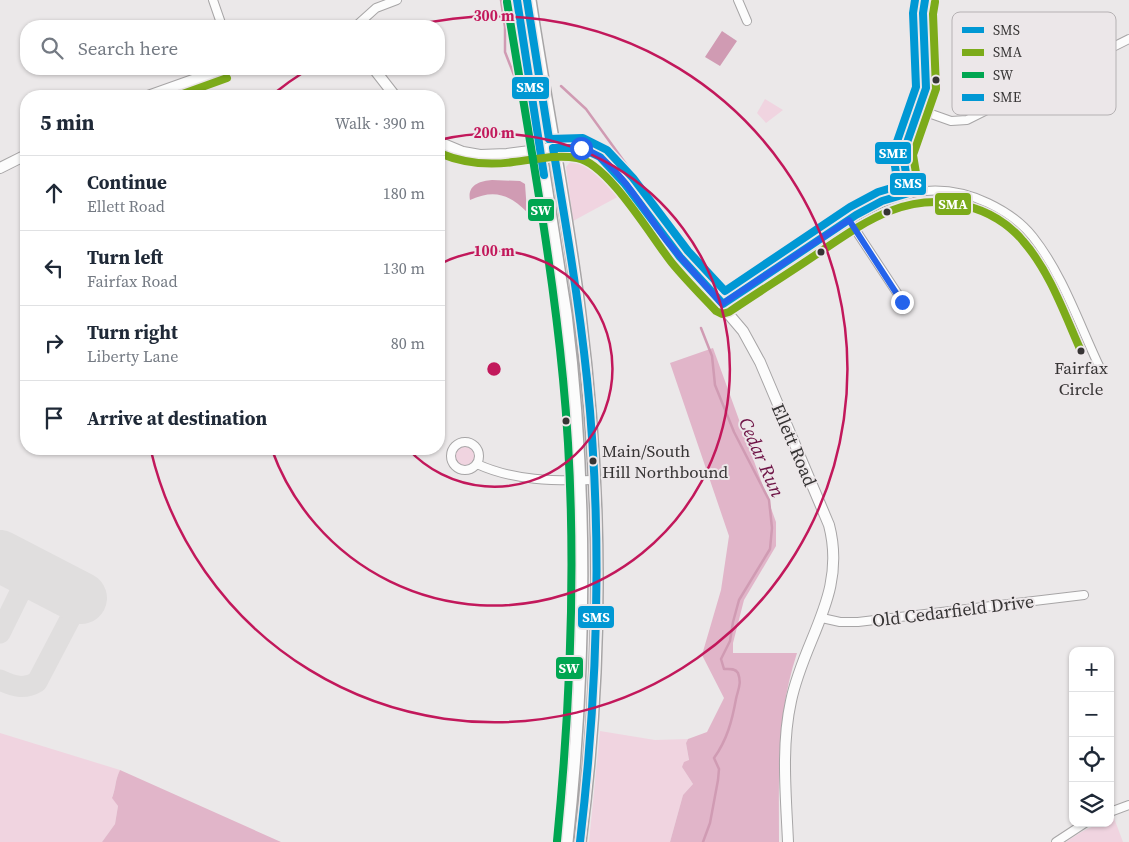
<!DOCTYPE html>
<html lang="en">
<head>
<meta charset="utf-8">
<style>
  :root { --surface:#fff; --page:#f6f6f7; --text:#1f2937; --muted:#747a83; --line:#e0e1e3 }
  body { margin:0; font-family:"Source Serif 4",serif; background:var(--page); color:var(--text) }
  .controls { position:absolute; right:15px; bottom:15px; display:grid; overflow:hidden; border-radius:10px; box-shadow:0 1px 4px #0004 }
  .controls button { width:45px; height:45px; display:grid; place-items:center; padding:0; border:0; border-bottom:1px solid var(--line); background:var(--surface); color:var(--text); font:25px sans-serif }
  .stop { position:absolute; width:15px; height:15px; margin:-11px; border:4px solid #2563eb; border-radius:50%; background:#fff }
  .stop.end { background:#2563eb; border-color:#fff; box-shadow:0 1px 5px #0008 }
  .list { margin:0; padding:0; list-style:none }
  h2 { display:flex; justify-content:space-between; align-items:center; height:65px; margin:0; padding:0 20px; font-size:21px }
  h2 small { font-size:16px; font-weight:400; color:var(--muted) }
  .list li { display:grid; grid-template-columns:32px 1fr auto; gap:15px; align-items:center; box-sizing:border-box; height:75px; padding:0 20px; border-top:1px solid var(--line) }
  .list b { display:block; font-size:19px; white-space:nowrap }
  .list p { margin:0; font-size:16px; white-space:nowrap; color:var(--muted) }
  .list em { font-size:16px; font-style:normal; color:var(--muted) }
  .icon { flex:none; width:28px; height:28px; fill:none; stroke:currentColor; stroke-width:2; stroke-linecap:round; stroke-linejoin:round }
  .map { position:relative; flex:none; width:1129px; height:842px; overflow:hidden }
  .search { position:absolute; background:var(--surface); box-shadow:0 1px 4px #0004; left:20px; top:20px; width:425px; height:55px; display:flex; align-items:center; gap:12px; box-sizing:border-box; padding:0 18px; border-radius:20px; color:var(--muted); font-size:19px }
  .panel { position:absolute; background:var(--surface); box-shadow:0 1px 4px #0004; left:20px; top:90px; width:425px; height:365px; border-radius:20px }
  .map>svg:first-child { display:block }
  .green { fill:#f0d4e0 }
  .forest { fill:#e1b5c9 }
  .water { fill:#d09bb3 }
  .lines { fill:none; stroke-linecap:round; stroke-linejoin:round }
  .stream { stroke:#d09bb3; stroke-width:2.5 }
  .taxiway { stroke:#e0dede; stroke-width:21 }
  .runway { stroke:#e0dede; stroke-width:52 }
  .street-casing { stroke:#a7a5a6; stroke-width:10 }
  .secondary-casing { stroke:#a7a5a6; stroke-width:12 }
  .primary-casing { stroke:#a7a5a6; stroke-width:14 }
  .street { stroke:#fcfcfc; stroke-width:8 }
  .secondary { stroke:#fcfcfc; stroke-width:10 }
  .primary { stroke:#fcfcfc; stroke-width:11 }
  .bus-1-casing { stroke:#ece7e9; stroke-width:11 }
  .bus-2-casing { stroke:#ece7e9; stroke-width:11 }
  .bus-3-casing { stroke:#ece7e9; stroke-width:11 }
  .bus-4-casing { stroke:#ece7e9; stroke-width:11 }
  .bus-1 { stroke:#0098d4; stroke-width:8 }
  .bus-2 { stroke:#7cab1a; stroke-width:8 }
  .bus-3 { stroke:#00a651; stroke-width:8 }
  .bus-4 { stroke:#0098d4; stroke-width:8 }
  .route { stroke:#2563eb; stroke-width:6 }
  .ring { fill:none; stroke:#c2185b; stroke-width:2.5 }
  .bus-dot { fill:#363434; stroke:#ece7e9; stroke-width:2 }
  .labels { text-anchor:middle; stroke-width:4; stroke-linejoin:round; paint-order:stroke }
  .bus-label { font-size:17px; fill:#363434; stroke:#ece7e9 }
  .street-label { font-size:18px; fill:#363434; stroke:#ece7e9 }
  .water-label { font-size:19px; font-style:italic; fill:#6e1446; stroke:#ece7e9 }
  .key { fill:#ece7e9; stroke:#b5b1b3; stroke-width:1 }
  .key-label { font-size:14px; fill:#363434 }
  .centre { fill:#c2185b; stroke:#ece7e9; stroke-width:2.5 }
  .ring-label { font-size:15px; text-anchor:middle; font-weight:bold; fill:#c2185b; stroke:#ece7e9; stroke-width:4; stroke-linejoin:round; paint-order:stroke }
  .line-badge { stroke:#ece7e9; stroke-width:2 }
  .badge-label { font-size:14px; text-anchor:middle; font-weight:bold; fill:#fff }
</style>
</head>
<body>
<div class="map">
<svg width="1129" height="842" viewBox="0 0 1129 842">
  <rect width="100%" height="100%" fill="#ebe8e9"/>
  <path class="green" d="M765,99L783,110L766,123L757,113Z
    M585,157L600,165L623,194L573,221L566,167L573,159Z
    M455 456a10 10 0 1 1 20 0a10 10 0 1 1-20 0Z
    M600,731L655,740L688,739L686,743L689,761L682,767L693,784L683,795L670,842H589Z
    M0,733L120,770C115,780 116,788 112,797L118,806L115,824L102,842H0Z
    M1114,818L1123,842H1066C1079,833 1094,823 1110,823V820Z"/>
  <path class="forest" d="M713,348L776,522V546L744,600L733,643V653H797C776,717 779,776 779,842H670L683,795L693,784L682,767L684,762L689,760L686,743L688,739L707,732L724,698L702,655L721,590L729,536L670,363Z
    M120,770L281,842H102L115,824L118,806L112,798C116,788 115,780 120,770Z"/>
  <path class="water" d="M722,31L737,41L720,66L705,57Z
    M492,180L520,181L525,184L527,212C509,194 494,189 470,200C467,185 480,181 492,180Z"/>
  <g class="lines">
    <path class="stream" d="M501,0L505,27V52L514,75
      M561,86L586,109L631,171
      M638,182L645,194L683,248
      M692,259L706,273
      M701,328L712,356L715,385L734,432L769,500L772,528L770,549L739,600L733,622L730,641L721,659L724,669C729,669 735,668 738,673C742,684 738,689 736,699C732,721 727,740 714,758L719,769L718,780L710,823L703,842"/>
    <path class="taxiway" d="M0,633L30,572
      M0,680C13,686 24,690 37,682L81,598"/>
    <path class="runway" d="M0,556L81,598"/>
    <g class="street-casing">
      <path id="street" d="M213,0L222,26
        M738,0L747,21
        M356,26L376,8L397,0
        M920,110L951,121L967,120L1129,39
        M909,193L903,154L926,88L923,13L925,0
        M849,220L903,302
        M723,304C751,285 779,267 808,248C864,210 917,169 988,203C1005,211 1021,222 1033,237C1063,275 1079,324 1100,368
        M451 456a14 14 0 1 1 28 0a14 14 0 1 1-28 0Z
        M477,464C514,481 554,481 594,480
        M822,618L840,622H858L1084,595
        M1110,812L1129,805
        M1056,842L1085,823"/>
    </g>
    <g class="secondary-casing">
      <path id="secondary" d="M374,69L395,96
        M148,96L224,69
        M439,142L463,152L480,155L507,154L553,148H581L593,152L610,167L680,257L743,331L760,362L829,525C847,594 804,638 791,701C781,746 786,796 788,842
        M0,168L26,155"/>
    </g>
    <g class="primary-casing">
      <path id="primary" d="M517,0L566,314C588,490 586,666 567,842
        M530,0C546,105 567,210 580,315C602,489 603,668 580,842"/>
    </g>
    <use href="#street" class="street"/>
    <use href="#secondary" class="secondary"/>
    <use href="#primary" class="primary"/>
    <g class="bus-1-casing">
      <path id="bus-1" d="M517,0L544,175
        M580,842C598,688 603,534 587,379C579,302 566,225 553,148H581L600,157L625,184L680,257L723,304L856,215L882,201L909,193L903,154L926,88L923,13L925,0"/>
    </g>
    <g class="bus-2-casing">
      <path id="bus-2" d="M177,96L227,78
        M439,153C463,163 486,166 513,162C534,160 555,154 577,158C608,163 652,238 672,263C686,280 701,295 716,311L722,314L729,312C757,293 786,275 814,256C862,224 905,190 966,206C988,211 1009,224 1023,241C1050,272 1064,313 1081,351
        M919,191L913,155L936,89L933,14L935,2"/>
    </g>
    <g class="bus-3-casing">
      <path id="bus-3" d="M507,2C527,127 551,253 563,379C578,533 572,688 557,841"/>
    </g>
    <g class="bus-4-casing">
      <path id="bus-4" d="M527,0L549,139L583,138L607,150L633,178L688,251L725,291L850,207L878,192L898,186L893,153L916,87L913,13L915,0"/>
    </g>
    <use href="#bus-1" class="bus-1"/>
    <use href="#bus-2" class="bus-2"/>
    <use href="#bus-3" class="bus-3"/>
    <use href="#bus-4" class="bus-4"/>
  </g>
  <g class="lines">
    <path class="route" d="M581,148C616,157 645,213 666,240C684,262 703,283 722,304L849,220L902,302"/>
  </g>
  <g class="ring">
    <path d="M440 264A118 118 0 1 1 408 449"/>
    <path d="M439 140A236 236 0 1 1 272 450"/>
    <path d="M272 95A353 353 0 0 1 307 70M412 26A353 353 0 1 1 151 451"/>
  </g>
  <g class="bus-dot">
    <circle cx="936" cy="80" r="4.5"/>
    <circle cx="887" cy="212" r="4.5"/>
    <circle cx="821" cy="252" r="4.5"/>
    <circle cx="1081" cy="351" r="4.5"/>
    <circle cx="566" cy="421" r="4.5"/>
    <circle cx="593" cy="461" r="4.5"/>
  </g>
  <g class="labels">
    <g class="bus-label">
      <text x="1081" y="374">Fairfax<tspan x="1081" dy="21">Circle</tspan></text>
      <text x="602" y="457" text-anchor="start">Main/South<tspan x="602" dy="21">Hill Northbound</tspan></text>
    </g>
    <g class="street-label">
      <text transform="translate(794 445) rotate(67)" y="6">Ellett Road</text>
      <text transform="translate(953 611) rotate(-7)" y="6">Old Cedarfield Drive</text>
    </g>
    <g class="water-label">
      <text transform="translate(762 457) rotate(66)" y="7">Cedar Run</text>
    </g>
  </g>
  <rect x="952" y="12" width="164" height="103" rx="8" class="key"/>
  <rect x="962" y="27" width="22" height="6" fill="#0098d4"/>
  <rect x="962" y="49" width="22" height="7" fill="#7cab1a"/>
  <rect x="962" y="72" width="22" height="6" fill="#00a651"/>
  <rect x="962" y="94" width="22" height="7" fill="#0098d4"/>
  <g class="key-label">
    <text x="993" y="35">SMS</text>
    <text x="993" y="57">SMA</text>
    <text x="993" y="80">SW</text>
    <text x="993" y="102">SME</text>
  </g>
  <circle cx="494" cy="369" r="8" class="centre"/>
  <g class="ring-label">
    <text x="494" y="21">300 m</text>
    <text x="494" y="138">200 m</text>
    <text x="494" y="256">100 m</text>
  </g>
  <g class="line-badge">
    <rect x="511" y="76" width="39" height="24" rx="5" fill="#0098d4"/>
    <rect x="874" y="141" width="38" height="24" rx="5" fill="#0098d4"/>
    <rect x="889" y="172" width="38" height="24" rx="5" fill="#0098d4"/>
    <rect x="934" y="192" width="38" height="24" rx="5" fill="#7cab1a"/>
    <rect x="527" y="198" width="28" height="24" rx="5" fill="#00a651"/>
    <rect x="577" y="605" width="38" height="24" rx="5" fill="#0098d4"/>
    <rect x="555" y="656" width="29" height="24" rx="5" fill="#00a651"/>
  </g>
  <g class="badge-label">
    <text x="530" y="92">SMS</text>
    <text x="893" y="158">SME</text>
    <text x="908" y="188">SMS</text>
    <text x="953" y="209">SMA</text>
    <text x="541" y="215">SW</text>
    <text x="596" y="622">SMS</text>
    <text x="569" y="673">SW</text>
  </g>
</svg>
<div class="controls">
<button>+</button>
<button>−</button>
<button><svg class="icon" aria-label="locate" viewBox="0 0 24 24"><circle cx="12" cy="12" r="6"/><path d="M12 2v4M12 18v4M2 12h4M18 12h4"/></svg></button>
<button><svg class="icon" aria-label="layers" viewBox="0 0 24 24"><path d="M12 4l9 5-9 5-9-5zM3 14l9 5 9-5"/></svg></button>
</div>
<div class="stop" style="left:581px;top:148px"></div>
<div class="stop end" style="left:902px;top:302px"></div>
<div class="search"><svg class="icon" aria-label="search" viewBox="0 0 24 24"><circle cx="10" cy="10" r="6"/><path d="M15 15l6 6"/></svg>Search here</div>
<section class="panel">
<h2>5 min<small>Walk · 390 m</small></h2>
<ul class="list">
<li><svg class="icon" aria-label="ahead" viewBox="0 0 24 24"><path d="M12 20V5M6 11l6-6 6 6"/></svg><div><b>Continue</b><p>Ellett Road</p></div><em>180 m</em></li>
<li><svg class="icon" aria-label="left" viewBox="0 0 24 24"><path d="M17 20v-9H6M10 6l-5 5 5 5"/></svg><div><b>Turn left</b><p>Fairfax Road</p></div><em>130 m</em></li>
<li><svg class="icon" aria-label="right" viewBox="0 0 24 24"><path d="M7 20v-9h11M14 6l5 5-5 5"/></svg><div><b>Turn right</b><p>Liberty Lane</p></div><em>80 m</em></li>
<li><svg class="icon" aria-label="arrive" viewBox="0 0 24 24"><path d="M6 21V4h12l-3 4 3 4H6"/></svg><div><b>Arrive at destination</b></div></li>
</ul>
</section>
</div>
</body>
</html>
